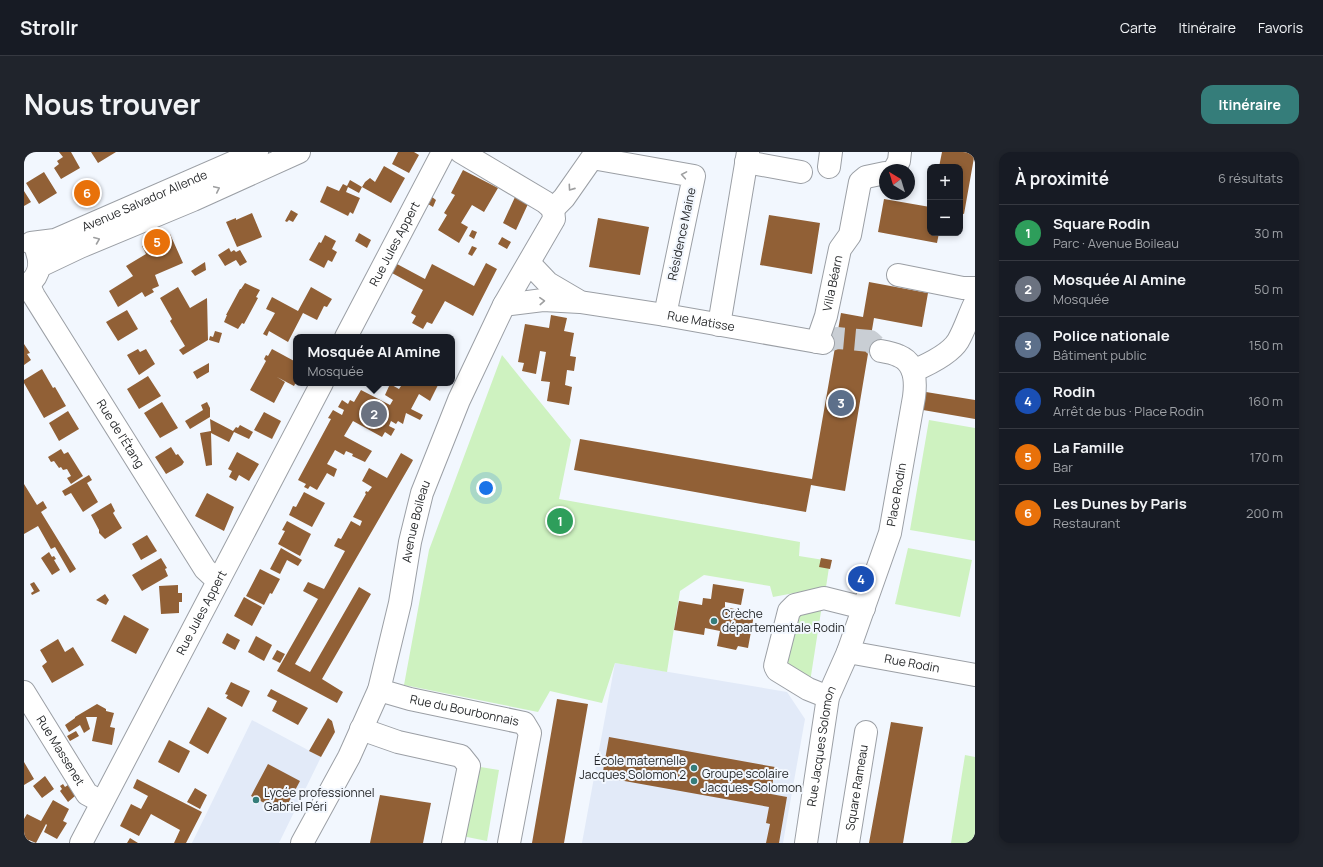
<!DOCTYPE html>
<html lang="fr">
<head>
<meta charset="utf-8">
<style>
  :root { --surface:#171b24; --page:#20242c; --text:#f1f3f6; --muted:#9ea1a6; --line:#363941; --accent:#357d7a }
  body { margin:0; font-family:Manrope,sans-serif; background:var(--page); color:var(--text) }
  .controls { position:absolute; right:12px; top:12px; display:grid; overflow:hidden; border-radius:8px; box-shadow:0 2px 6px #0003 }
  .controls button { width:36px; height:36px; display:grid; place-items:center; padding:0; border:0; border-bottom:1px solid var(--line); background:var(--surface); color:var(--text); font:20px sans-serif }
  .compass { position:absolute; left:855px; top:12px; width:36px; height:36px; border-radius:50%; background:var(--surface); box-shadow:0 2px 6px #0003; rotate:322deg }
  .you { position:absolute; left:462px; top:336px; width:14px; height:14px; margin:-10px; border:3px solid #fff; border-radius:50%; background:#1a73e8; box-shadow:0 0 0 6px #1a73e833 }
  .badge { display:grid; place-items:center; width:26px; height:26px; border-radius:50%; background:var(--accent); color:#fff; font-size:13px; font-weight:700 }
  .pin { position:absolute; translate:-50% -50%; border:2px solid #fff; box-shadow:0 1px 4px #0006 }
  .popup { position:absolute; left:269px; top:182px; width:162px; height:52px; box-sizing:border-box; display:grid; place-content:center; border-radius:8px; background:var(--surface); filter:drop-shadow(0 1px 3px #0005); font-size:13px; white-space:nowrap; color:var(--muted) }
  .popup b { font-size:15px; color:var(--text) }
  .popup::after { content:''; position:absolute; left:50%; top:100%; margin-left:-8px; border:8px solid transparent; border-top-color:var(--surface) }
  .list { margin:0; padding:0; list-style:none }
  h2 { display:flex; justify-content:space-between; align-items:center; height:52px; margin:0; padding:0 16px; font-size:17px }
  h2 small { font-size:13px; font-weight:400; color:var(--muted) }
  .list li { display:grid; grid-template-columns:26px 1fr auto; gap:12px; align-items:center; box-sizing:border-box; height:56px; padding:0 16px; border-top:1px solid var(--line) }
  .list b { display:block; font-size:15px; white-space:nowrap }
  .list p { margin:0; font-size:13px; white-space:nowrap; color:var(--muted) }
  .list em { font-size:13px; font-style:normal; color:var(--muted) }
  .map { position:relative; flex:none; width:951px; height:691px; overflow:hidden; border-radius:12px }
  header { display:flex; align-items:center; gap:24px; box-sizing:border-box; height:56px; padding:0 20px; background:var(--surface); border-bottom:1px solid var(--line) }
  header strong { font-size:19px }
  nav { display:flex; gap:22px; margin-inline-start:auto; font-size:14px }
  .intro { display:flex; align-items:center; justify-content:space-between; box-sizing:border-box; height:96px; padding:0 24px }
  h1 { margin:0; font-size:28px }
  .button { padding:10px 18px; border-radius:12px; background:var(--accent); color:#fff; font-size:14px; font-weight:700 }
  main { display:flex; gap:24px; padding:0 24px }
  aside { flex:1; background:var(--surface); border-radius:12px; box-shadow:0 2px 6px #0003 }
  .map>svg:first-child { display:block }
  .built { fill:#e2eaf8 }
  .green { fill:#cef2c0 }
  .building { fill:#916036 }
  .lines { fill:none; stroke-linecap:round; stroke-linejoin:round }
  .minor-tunnel { stroke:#c9ced4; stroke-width:22; stroke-dasharray:22 11; stroke-linecap:butt }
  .minor-casing { stroke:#9b9fa5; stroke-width:24 }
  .major-casing { stroke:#9b9fa5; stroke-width:24 }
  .minor { stroke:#fff; stroke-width:22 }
  .major { stroke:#fff; stroke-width:22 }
  .oneway { stroke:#9e9fa0 }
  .poi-dot { fill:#357d7a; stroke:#f2f7fe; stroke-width:1.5 }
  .labels { text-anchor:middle; stroke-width:4; stroke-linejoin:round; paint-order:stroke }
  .street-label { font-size:12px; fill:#27292b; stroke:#f2f7fe }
  .poi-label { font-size:12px; fill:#27292b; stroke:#f2f7fe; text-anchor:start }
</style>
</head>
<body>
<header>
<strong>Strollr</strong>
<nav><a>Carte</a><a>Itinéraire</a><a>Favoris</a></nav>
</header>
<div class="intro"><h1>Nous trouver</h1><a class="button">Itinéraire</a></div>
<main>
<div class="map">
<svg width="951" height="691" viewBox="0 0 951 691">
  <rect width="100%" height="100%" fill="#f2f7fe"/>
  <path class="built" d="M591,511L763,540L781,567L759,691H558Z
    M228,568L297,605L255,691H168Z"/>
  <path class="green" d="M478,203L547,288L535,347L776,390L775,404L806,409L802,435L749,445L746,434L680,423L656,439L643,520L591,511L578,551L526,539L514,560L380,533L405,398Z
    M905,268L951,276V389L886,378Z
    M884,396L948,408L936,465L871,452Z
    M798,453L786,530L766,517L762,509L772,460Z
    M941,603L951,605V688L945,691H927Z
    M450,614L475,618L463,689L438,684Z"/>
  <path class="building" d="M35,0H47L56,16L37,27L30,16L35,12L33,9L39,5Z
    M67,0H92L74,11Z
    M374,0H390L395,3L385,21L368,12Z
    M918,0H951L940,62L936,61V15H915Z
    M360,14L381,26L367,51L338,35L341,30L346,26L351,30Z
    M439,18L474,36L460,60L448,53L437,71L444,75L435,91L414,78L423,63L420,61L431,43L427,41Z
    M20,20L33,41L15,52L2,31Z
    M326,28L338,35L335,41L324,35L322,40L336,46L329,62L326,60L324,64L296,50L303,34L315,39L319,32L323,34Z
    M0,39L7,50L0,54Z
    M408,45L412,48L409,55L404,52Z
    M491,45L504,52L492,78L479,71Z
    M860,47L906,55V81H915L913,91L854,80Z
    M267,58L274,62L269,70L265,68L263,70L261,69Z
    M228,61L238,85L213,95L202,70L212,66V68Z
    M745,63L796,71L788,122L736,113Z
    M574,66L625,75L616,123L565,115Z
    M448,78L453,80L450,87L445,84Z
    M335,81L347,88L343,96L331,89Z
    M146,82L159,111L131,123L135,134L128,137L130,140L121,145L118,140L94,155L85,139L109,124L102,114L122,102L118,94Z
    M301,83L312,89L308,97L313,100L308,110L304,108L300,116L285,108L295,90L297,91Z
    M478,85L487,90L483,97L474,92Z
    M448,94L453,96L448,104L444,102Z
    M205,96L207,100L210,98L212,100L216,98L223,110L216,114L212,108L201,114L194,103Z
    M181,110L182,118L171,124L167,119Z
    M462,111L473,117L449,164L421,149L408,172L403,170L399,177L388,171L392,164L387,161L399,138L368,121L373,112L401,127L408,112L450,134Z
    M845,130L904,141L898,175L850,166L821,339L787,333L782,360L550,318L556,287L788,327L817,161L839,165Z
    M221,131L236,138L232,145L234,146L220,172L218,171L214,177L200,170L203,163H202L216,137H217Z
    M154,135L166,156L183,146L184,188L159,203L155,198L161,194L146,169L148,167L136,146Z
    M287,135L308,147L303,155L300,154L293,168L279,161L264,190L245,179L243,184L239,182L251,161L242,157L248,145L274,159Z
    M103,158L114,177L94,189L82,170Z
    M527,163L543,166L540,179L550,181L546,204L552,205L550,219L543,218L541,233L548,235L545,253L523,249L526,230L517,229L522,200L516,199L512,222L498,219L500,211L494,210L501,172L525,176Z
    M191,179L198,181L195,191L185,188L186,184L189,185Z
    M0,192L6,201L3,202L7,208L0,213Z
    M114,197L116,200L122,197L131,212L115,223L103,203Z
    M248,197L272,210L271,213L272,214V230L270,234L253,225L261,230L250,251L226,238L242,209L240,207L242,203L244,204Z
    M185,211V220L173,227L169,220Z
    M18,217L29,236L31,235L42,254L20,266L0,231V228Z
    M124,224L137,244L115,257L103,237Z
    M379,231H415L406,249L395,242L387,257L399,263L396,268L382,261L379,272L374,269L372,272L367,269L365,274L371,277L367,284L361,280L358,285L329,269L320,284L348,299L341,310L328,304L329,302L322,299L320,303L311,298L303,312L313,317L310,325L303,321L293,338L286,334L284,337L280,335L282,332L274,328L307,267L304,266L309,258L318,263L320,258L314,255L318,248L324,252L326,248L330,250L337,238L366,253L369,248L361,243L366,232L375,237Z
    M902,240L951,248V267L899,258Z
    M138,250L154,276L136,286L120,261Z
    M183,250L186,256V265L166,277L161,269L179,258L177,253Z
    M44,259L55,277L35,289L25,271Z
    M240,260L257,269L248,287L230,278Z
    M186,267L209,279L212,275L214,276L216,273L229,280L225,287L210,280L205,290L187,281L188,313L182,314L176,281L187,279Z
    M147,295L152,303L154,302L160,310L158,313L142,322L131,305Z
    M37,297L40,302L44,300L59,324L47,332L43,326L47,324L43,317L39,318L37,315L35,316L30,309L27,310L24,305Z
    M213,300L235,312L225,329L215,323L212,329L205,325L208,319L204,317Z
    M377,301L389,308L388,310L271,512L286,520L335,435L347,442L298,527L319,540L313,551L253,519L294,447L279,439L284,430L300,437L321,399L310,394L314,386L317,387L327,369L336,374L338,369L329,365L342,342L341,341L342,339L344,340L348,335L338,329L345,316L363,326Z
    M65,323L68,328L63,331L74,350L59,360L47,341L41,344L38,339Z
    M0,332L13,353L19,349L23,356L17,360L52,417L46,421L31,395L27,397L14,374L0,382Z
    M280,340L301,351L288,375L265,363L269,354L272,355Z
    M183,341L210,355L200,379L171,364Z
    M87,351L91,359L89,361L98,376L81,387L75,381V378L67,363Z
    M263,369L287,382L276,404L254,392L261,379L258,378Z
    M123,383L133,399L117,408L108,392Z
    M257,396L278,408L274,414L263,408L256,422L246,417Z
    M25,400L28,405L30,404L32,407L30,408L36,418L28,423L17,406Z
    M137,406L143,416L141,417L144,424L118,439L108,423Z
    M797,406L808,408L806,417L795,415Z
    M236,417L256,427L248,442L246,441L240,453L222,444Z
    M10,430L16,439L8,443L7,441L10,439L6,432Z
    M689,432L720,437L717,453L701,450V455L715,458V461L730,463L724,496L714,494L712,498L693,494L696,479L681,476L680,483L650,478L655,449L678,453L679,446L687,447Z
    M154,433V441H158V450H155V461L137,462L135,434Z
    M81,442L85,448L82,453L72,448Z
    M220,445L238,455L228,474L210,464Z
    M100,463L125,477L112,502L87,489Z
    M203,481L216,488L211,498L198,491Z
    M232,484L248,493L240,509L224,500Z
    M34,487L41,500L49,495L60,513L28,531L18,514L23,510L16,498Z
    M253,498L261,502L256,511L248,507Z
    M207,530L226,539L218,555L202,546L204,543L201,542Z
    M247,537L284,556L274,573L248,559L253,549L243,544Z
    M533,547L564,552L540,691H508Z
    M73,552L82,557V559L90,561L86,575L91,576L88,593L68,589L73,565H62L66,577L60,581L56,573L45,580L41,573L51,566V565Z
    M184,555L203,566L184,602L165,591Z
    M304,566L308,569L311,580L297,605L285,599Z
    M867,570L899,575L885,655L879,691H845Z
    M52,579L55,584L46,589L43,584Z
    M585,585L751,615L747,642L763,645L755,691H742L746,672L742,671L745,655L578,625Z
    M145,588L166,599L155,621L134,610Z
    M0,610L10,627L0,633Z
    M244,612L276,629L259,661L227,644Z
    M21,624L30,637L18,646L9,634Z
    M113,627L178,660L162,691H150L156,678L127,662L115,684L96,674L107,652L117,657L124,644L109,636Z
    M39,632L41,635L44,633L51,644L44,650L36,639L38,637L36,634Z
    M171,636L183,643L176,657L163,650Z
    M356,643L407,651L399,691H346Z
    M29,648L45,657L39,669L43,671L33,687L20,680L23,673L22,672L12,691L5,688L4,691H0V667L3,662L17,669Z
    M106,686L114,691H103Z"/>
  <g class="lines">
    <path class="minor-tunnel" d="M799,191L813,186L846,189L857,199"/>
    <g class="minor-casing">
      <g id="minor">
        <path d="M437,0L521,50L529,57"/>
        <path d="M722,10L777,20"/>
        <path d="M805,15L807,0"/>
        <path d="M870,18L875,9L876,0"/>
        <path d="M529,57L540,46L568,6L670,24L641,163"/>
        <path d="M505,111L524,131L553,148"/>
        <path d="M874,123L939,136H951"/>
        <path id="s1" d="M4,132L10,144L181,417L194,429"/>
        <path id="s2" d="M480,153L519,148L556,150L641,163L799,191"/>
        <path d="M695,173L724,0"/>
        <path id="s3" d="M322,185L419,0"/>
        <path id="s4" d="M793,190L802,164L816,97L826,83L836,30L842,25L861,21"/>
        <path d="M889,219C903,213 926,202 934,189C941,177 945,163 951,151"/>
        <path id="s5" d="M824,500L951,523"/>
        <path id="s6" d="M355,538L386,547L500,571L506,581L485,691"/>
        <path id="s7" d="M0,540L63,642L78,650"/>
        <path d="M804,545L784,537L753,518L751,514L765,459L771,453L800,446L840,456"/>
        <path d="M337,577L374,590L437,604L445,614L429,691"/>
        <path id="s8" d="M57,691L298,231"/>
        <path id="s9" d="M278,691L325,605L355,538L376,451L386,390L398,341L435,248L480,153L530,67L529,57"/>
        <path id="s10" d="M782,691L804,545L824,500L866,381L890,245C892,230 892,211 875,204C869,201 863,200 857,199"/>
        <path id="s11" d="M824,691L842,580"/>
      </g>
    </g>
    <g class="major-casing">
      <g id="major">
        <path id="s12" d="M7,91L31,88L233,0"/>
        <path d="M16,114L56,95L169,48L275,0"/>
        <path d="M0,134C14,128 18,114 13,100"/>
      </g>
    </g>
    <use href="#minor" class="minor"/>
    <use href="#major" class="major"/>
  </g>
  <defs><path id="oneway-chevron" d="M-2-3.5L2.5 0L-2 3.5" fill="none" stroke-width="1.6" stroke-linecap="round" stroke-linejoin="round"/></defs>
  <g class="oneway">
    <use href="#oneway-chevron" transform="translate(660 23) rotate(-170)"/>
    <use href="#oneway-chevron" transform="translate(547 36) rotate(125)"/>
    <use href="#oneway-chevron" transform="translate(193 37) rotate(-25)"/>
    <use href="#oneway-chevron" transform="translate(73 88) rotate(-22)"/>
    <use href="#oneway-chevron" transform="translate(518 149) rotate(-3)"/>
  </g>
  <g class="poi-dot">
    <circle cx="690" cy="469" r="4"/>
    <circle cx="670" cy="616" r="4"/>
    <circle cx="670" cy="629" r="4"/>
    <circle cx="232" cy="648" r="4"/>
  </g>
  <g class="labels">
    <g class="street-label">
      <text dy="4" stroke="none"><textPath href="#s12" startOffset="122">Avenue Salvador Allende</textPath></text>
      <text transform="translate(658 82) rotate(-78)" y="4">Résidence Maine</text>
      <text dy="4" stroke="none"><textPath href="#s3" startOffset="105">Rue Jules Appert</textPath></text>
      <text dy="4" stroke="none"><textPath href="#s4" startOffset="61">Villa Béarn</textPath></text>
      <text dy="4" stroke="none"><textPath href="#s2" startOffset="199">Rue Matisse</textPath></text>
      <text dy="4" stroke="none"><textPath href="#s1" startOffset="176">Rue de l'Étang</textPath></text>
      <text dy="4" stroke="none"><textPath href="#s10" startOffset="362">Place Rodin</textPath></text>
      <text dy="4" stroke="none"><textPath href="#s9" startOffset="344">Avenue Boileau</textPath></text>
      <text dy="4" stroke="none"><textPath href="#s8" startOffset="260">Rue Jules Appert</textPath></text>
      <text dy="4" stroke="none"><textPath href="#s5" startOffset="65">Rue Rodin</textPath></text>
      <text dy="4" stroke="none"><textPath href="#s6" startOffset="88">Rue du Bourbonnais</textPath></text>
      <text dy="4" stroke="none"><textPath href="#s10" startOffset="98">Rue Jacques Solomon</textPath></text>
      <text dy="4" stroke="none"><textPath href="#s7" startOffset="69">Rue Massenet</textPath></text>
      <text dy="4" stroke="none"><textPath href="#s11" startOffset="56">Square Rameau</textPath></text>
    </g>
    <g class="poi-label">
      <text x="698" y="466">Crèche<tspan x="698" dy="14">départementale Rodin</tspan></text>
      <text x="662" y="613" text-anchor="end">École maternelle<tspan x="662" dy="14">Jacques Solomon 2</tspan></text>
      <text x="678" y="626">Groupe scolaire<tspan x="678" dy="14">Jacques-Solomon</tspan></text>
      <text x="240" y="645">Lycée professionnel<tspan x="240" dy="14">Gabriel Péri</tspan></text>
    </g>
  </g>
</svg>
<div class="controls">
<button>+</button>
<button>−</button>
</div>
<svg class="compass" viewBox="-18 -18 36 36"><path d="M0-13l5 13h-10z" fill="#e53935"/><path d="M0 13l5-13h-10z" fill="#9ea1a6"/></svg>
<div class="you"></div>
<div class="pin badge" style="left:536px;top:369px;background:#2e9e5b">1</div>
<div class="pin badge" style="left:350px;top:262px;background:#6b7280">2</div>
<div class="popup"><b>Mosquée Al Amine</b>Mosquée</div>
<div class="pin badge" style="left:817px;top:251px;background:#5c6f8a">3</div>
<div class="pin badge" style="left:837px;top:427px;background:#1a4fb4">4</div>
<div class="pin badge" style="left:133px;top:90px;background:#e8710a">5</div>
<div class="pin badge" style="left:63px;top:41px;background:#e8710a">6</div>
</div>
<aside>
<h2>À proximité<small>6 résultats</small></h2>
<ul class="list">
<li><span class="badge" style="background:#2e9e5b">1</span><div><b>Square Rodin</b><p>Parc · Avenue Boileau</p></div><em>30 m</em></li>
<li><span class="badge" style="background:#6b7280">2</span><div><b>Mosquée Al Amine</b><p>Mosquée</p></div><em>50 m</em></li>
<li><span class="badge" style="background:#5c6f8a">3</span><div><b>Police nationale</b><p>Bâtiment public</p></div><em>150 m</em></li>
<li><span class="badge" style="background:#1a4fb4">4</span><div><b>Rodin</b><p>Arrêt de bus · Place Rodin</p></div><em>160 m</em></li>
<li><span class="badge" style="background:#e8710a">5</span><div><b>La Famille</b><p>Bar</p></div><em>170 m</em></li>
<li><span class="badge" style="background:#e8710a">6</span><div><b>Les Dunes by Paris</b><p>Restaurant</p></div><em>200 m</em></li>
</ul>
</aside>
</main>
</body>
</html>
